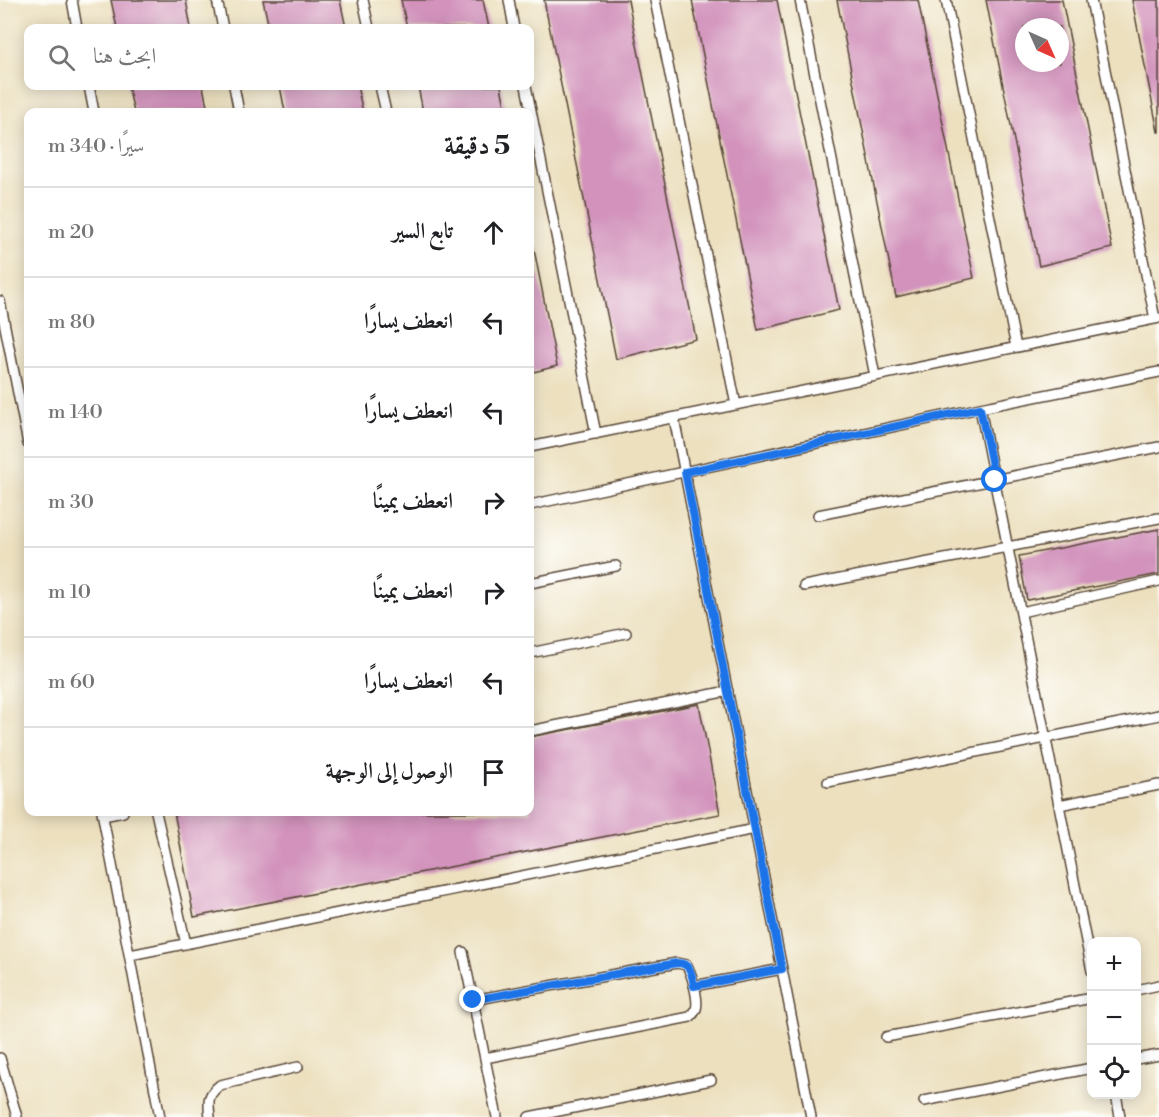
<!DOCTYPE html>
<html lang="ar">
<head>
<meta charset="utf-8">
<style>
  :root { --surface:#fff; --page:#f2f2f2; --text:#202124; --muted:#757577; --line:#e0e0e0 }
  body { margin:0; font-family:"Libre Bodoni",Amiri,serif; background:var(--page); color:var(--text); direction:rtl }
  .controls { position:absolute; right:18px; bottom:18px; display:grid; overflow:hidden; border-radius:12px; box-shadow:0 3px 15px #0003 }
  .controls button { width:54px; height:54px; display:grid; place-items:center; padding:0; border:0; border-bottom:2px solid var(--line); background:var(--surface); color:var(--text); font:30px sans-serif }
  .compass { position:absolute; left:1015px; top:18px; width:54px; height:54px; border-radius:50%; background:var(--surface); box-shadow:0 3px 15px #0003; rotate:135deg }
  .stop { position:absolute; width:18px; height:18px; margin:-14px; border:4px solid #1a73e8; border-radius:50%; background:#fff }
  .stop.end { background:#1a73e8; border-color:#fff; box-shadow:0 2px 6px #0008 }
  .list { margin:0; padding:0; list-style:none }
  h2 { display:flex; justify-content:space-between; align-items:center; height:78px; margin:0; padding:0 24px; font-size:26px }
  h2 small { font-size:20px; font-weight:400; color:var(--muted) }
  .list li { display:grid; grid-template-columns:39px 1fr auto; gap:18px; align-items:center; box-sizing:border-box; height:90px; padding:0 24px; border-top:2px solid var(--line) }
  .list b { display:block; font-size:22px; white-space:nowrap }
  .list em { font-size:20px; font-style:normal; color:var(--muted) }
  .icon { flex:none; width:33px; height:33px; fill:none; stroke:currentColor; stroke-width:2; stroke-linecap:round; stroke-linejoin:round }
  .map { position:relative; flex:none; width:1159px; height:1117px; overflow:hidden; direction:ltr }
  .search { position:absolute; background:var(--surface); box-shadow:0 3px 15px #0003; left:24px; top:24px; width:510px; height:66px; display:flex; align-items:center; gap:15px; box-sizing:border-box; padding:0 21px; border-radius:12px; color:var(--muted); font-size:22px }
  .panel { position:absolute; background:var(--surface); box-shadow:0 3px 15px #0003; left:24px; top:108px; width:510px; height:708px; border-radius:12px; direction:rtl }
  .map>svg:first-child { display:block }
  .building { fill:#d292bc; fill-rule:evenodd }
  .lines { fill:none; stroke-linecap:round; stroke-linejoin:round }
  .service-casing { stroke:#564536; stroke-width:12 }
  .service { stroke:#fff; stroke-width:9 }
  .route { stroke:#1a73e8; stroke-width:8 }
</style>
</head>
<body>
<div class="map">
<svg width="1159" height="1117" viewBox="0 0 1159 1117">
  <rect width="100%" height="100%" fill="#fdfcf7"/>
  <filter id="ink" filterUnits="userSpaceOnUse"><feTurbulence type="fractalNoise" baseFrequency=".0167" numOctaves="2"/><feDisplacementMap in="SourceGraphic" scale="12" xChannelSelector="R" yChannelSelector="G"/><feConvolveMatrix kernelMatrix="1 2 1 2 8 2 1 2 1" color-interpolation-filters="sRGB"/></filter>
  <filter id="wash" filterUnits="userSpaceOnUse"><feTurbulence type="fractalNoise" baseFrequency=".008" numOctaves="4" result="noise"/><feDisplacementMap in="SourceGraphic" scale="24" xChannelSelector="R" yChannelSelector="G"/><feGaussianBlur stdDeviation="1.35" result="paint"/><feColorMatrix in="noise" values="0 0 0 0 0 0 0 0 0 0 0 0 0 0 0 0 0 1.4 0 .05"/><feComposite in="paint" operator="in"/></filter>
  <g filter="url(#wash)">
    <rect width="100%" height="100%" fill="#ece0bf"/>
    <g id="blocks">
      <path class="building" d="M111,0H186L191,28H117Z
        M263,0H340L346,28H269Z
        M401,0H483L489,28H407Z
        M544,0H628L696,339L616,359Z
        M692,0H777L839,310L758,330Z
        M837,0H918L974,278L896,297Z
        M986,0H1062L1112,248L1039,266ZM1024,27H1060V63H1024Z
        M1132,0H1159V132H1158Z
        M128,86H203L208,112H134Z
        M280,86H357L363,112H285Z
        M418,86H501L506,112H423Z
        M530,234H531L557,366L530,373Z
        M1159,529V574L1027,600L1019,556Z
        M699,704L720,814L194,917L174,812H530V737Z"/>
    </g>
  </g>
  <g filter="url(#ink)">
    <use href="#blocks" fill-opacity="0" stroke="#564536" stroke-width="1.5"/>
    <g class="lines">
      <g class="service-casing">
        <path id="service" d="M72,0L77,28
          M217,0L223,28
          M363,0L369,28
          M509,0L514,28
          M655,0L736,405
          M800,0L875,376
          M946,0L1016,347
          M1091,0L1155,319
          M89,86L94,112
          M234,86L239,112
          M380,86L386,112
          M526,86L596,434
          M0,301L28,444
          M980,408L1092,971
          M674,418L811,1117
          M530,447L1159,318
          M530,505L980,408L1159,372
          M818,515L1159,447
          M530,583L616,566
          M804,586L1159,518
          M1021,612L1159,581
          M530,653L626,633
          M530,731L728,691
          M828,782L1159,715
          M1059,805L1159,785
          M102,812L160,1117
          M156,812L186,944
          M103,816L123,812
          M463,952L497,1117
          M130,955L755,829
          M694,986L782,969
          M1136,990L1159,985
          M473,1000L677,963L686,965C692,972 699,1001 696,1009C695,1013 693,1014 690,1017L485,1058
          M886,1037L1092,998
          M0,1058L17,1117
          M1136,1059L1159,1055
          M1116,1094L1120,1117
          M924,1101L1092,1068
          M210,1117C208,1101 207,1095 220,1085L298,1067
          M529,1117L711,1080"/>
      </g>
      <use href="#service" class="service"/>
    </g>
  </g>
  <g class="lines" filter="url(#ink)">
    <path class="route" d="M473,1000L677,963C691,963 692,975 694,986L782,969L685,472L980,408L995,480"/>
  </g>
</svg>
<div class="controls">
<button>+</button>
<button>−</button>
<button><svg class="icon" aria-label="locate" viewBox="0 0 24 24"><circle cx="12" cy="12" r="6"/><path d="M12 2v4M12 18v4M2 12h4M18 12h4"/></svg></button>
</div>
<svg class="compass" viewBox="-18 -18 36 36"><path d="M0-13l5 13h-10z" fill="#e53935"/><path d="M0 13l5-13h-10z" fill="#757577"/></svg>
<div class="stop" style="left:995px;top:480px"></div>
<div class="stop end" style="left:473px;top:1000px"></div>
<div class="search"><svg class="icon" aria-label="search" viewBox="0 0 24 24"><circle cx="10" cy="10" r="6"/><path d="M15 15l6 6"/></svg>ابحث هنا</div>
<section class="panel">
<h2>5 دقيقة<small>سيرًا · 340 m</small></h2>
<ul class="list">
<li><svg class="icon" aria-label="ahead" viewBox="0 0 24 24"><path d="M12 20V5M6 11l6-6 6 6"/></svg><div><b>تابع السير</b></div><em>20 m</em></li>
<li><svg class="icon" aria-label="left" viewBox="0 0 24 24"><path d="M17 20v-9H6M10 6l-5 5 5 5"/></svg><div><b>انعطف يسارًا</b></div><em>80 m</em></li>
<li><svg class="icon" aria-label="left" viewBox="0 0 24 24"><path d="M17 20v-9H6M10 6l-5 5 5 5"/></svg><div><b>انعطف يسارًا</b></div><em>140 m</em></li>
<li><svg class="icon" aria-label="right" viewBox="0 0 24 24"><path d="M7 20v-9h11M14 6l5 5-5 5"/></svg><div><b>انعطف يمينًا</b></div><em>30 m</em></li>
<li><svg class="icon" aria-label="right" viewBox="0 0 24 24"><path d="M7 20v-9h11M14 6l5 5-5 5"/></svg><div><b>انعطف يمينًا</b></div><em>10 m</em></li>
<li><svg class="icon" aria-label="left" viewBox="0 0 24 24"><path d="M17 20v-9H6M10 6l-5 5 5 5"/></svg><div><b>انعطف يسارًا</b></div><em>60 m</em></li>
<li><svg class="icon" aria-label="arrive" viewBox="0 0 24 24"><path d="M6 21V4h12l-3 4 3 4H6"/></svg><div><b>الوصول إلى الوجهة</b></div></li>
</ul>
</section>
</div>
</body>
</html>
